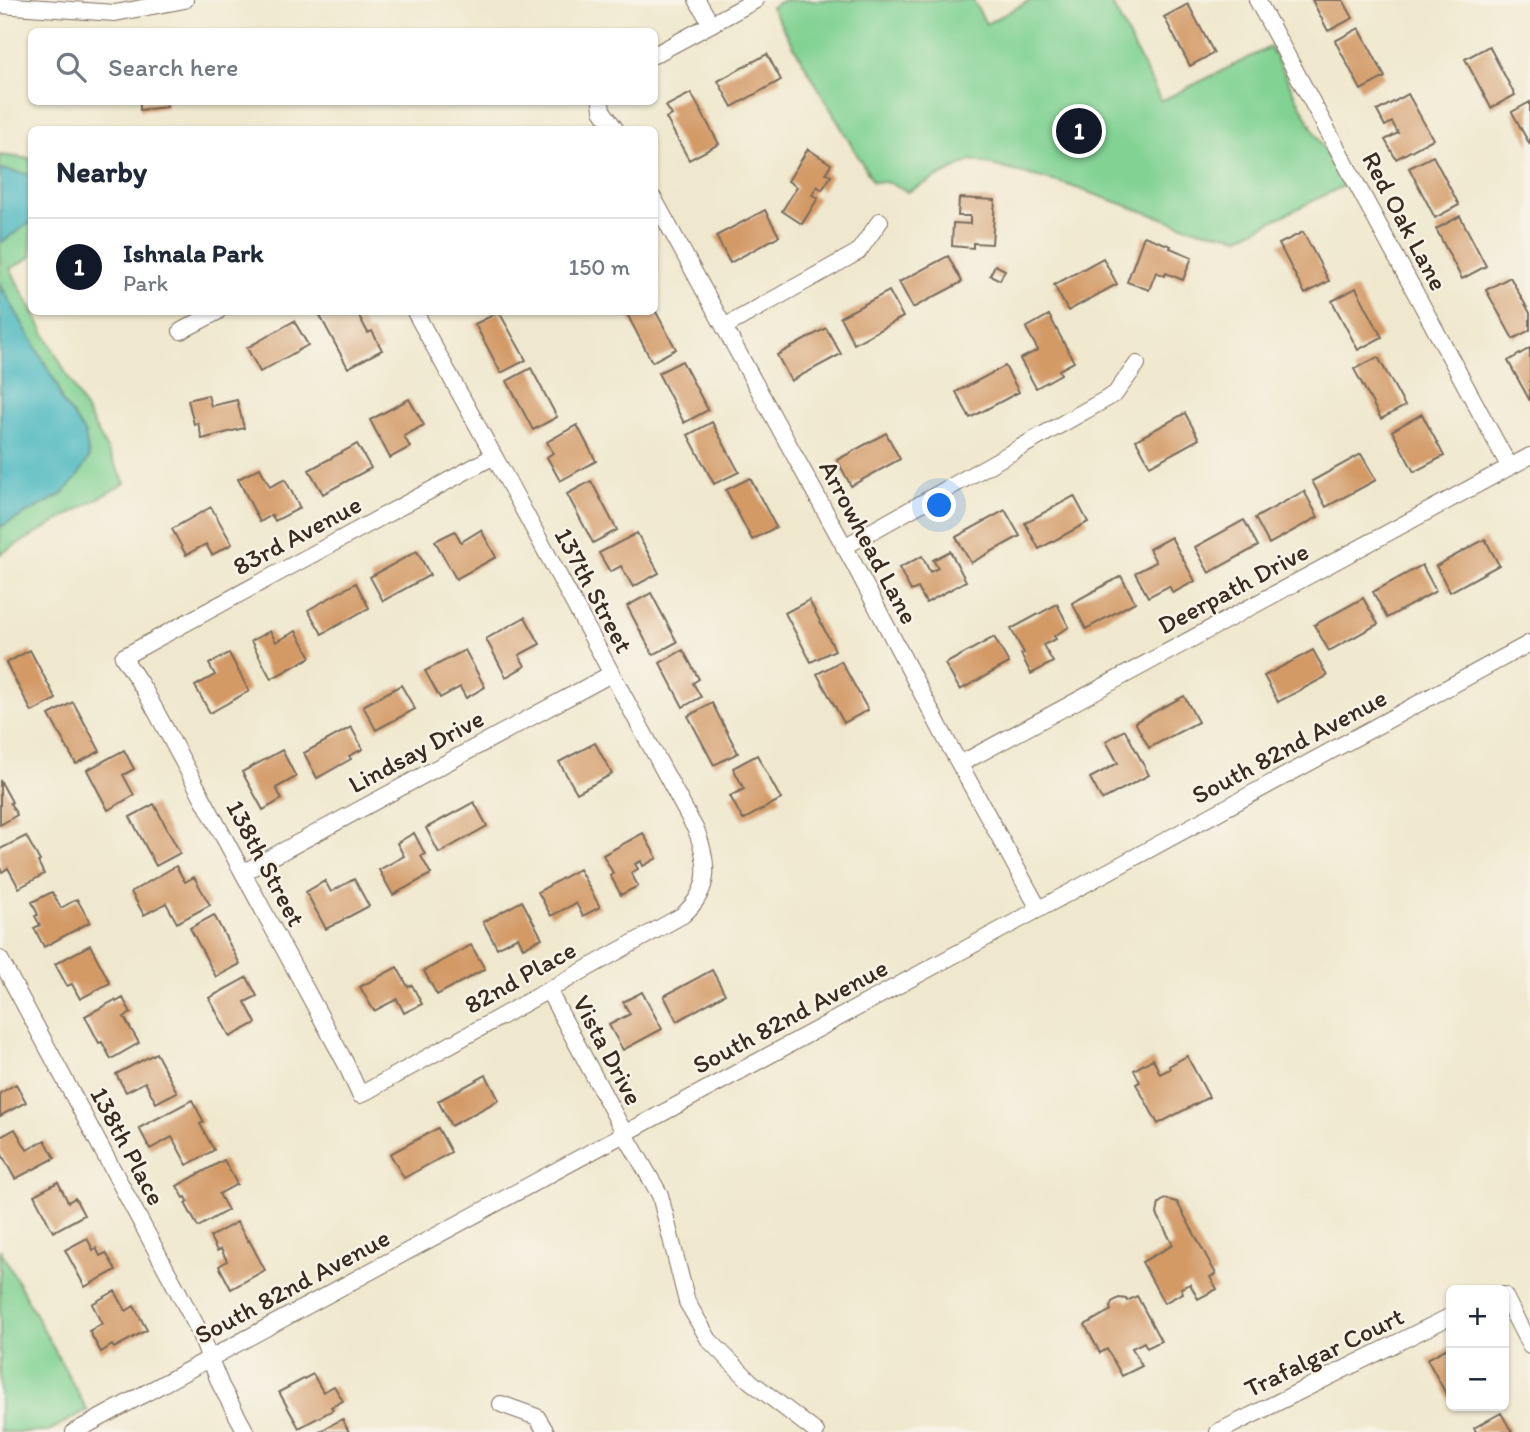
<!DOCTYPE html>
<html lang="en">
<head>
<meta charset="utf-8">
<style>
  :root { --surface:#fff; --page:#f2f2f3; --text:#1f2937; --muted:#747a83; --line:#e0e1e3; --accent:#111827 }
  body { margin:0; font-family:Itim,sans-serif; background:var(--page); color:var(--text) }
  .controls { position:absolute; right:21px; bottom:21px; display:grid; overflow:hidden; border-radius:10px; box-shadow:0 2px 5px #0004 }
  .controls button { width:63px; height:63px; display:grid; place-items:center; padding:0; border:0; border-bottom:2px solid var(--line); background:var(--surface); color:var(--text); font:35px sans-serif }
  .you { position:absolute; left:940px; top:506px; width:24px; height:24px; margin:-18px; border:5px solid #fff; border-radius:50%; background:#1a73e8; box-shadow:0 0 0 10px #1a73e833 }
  .badge { display:grid; place-items:center; width:46px; height:46px; border-radius:50%; background:var(--accent); color:#fff; font-size:23px; font-weight:700 }
  .pin { position:absolute; translate:-50% -50%; border:4px solid #fff; box-shadow:0 2px 7px #0006 }
  .list { margin:0; padding:0; list-style:none }
  h2 { display:flex; justify-content:space-between; align-items:center; height:91px; margin:0; padding:0 28px; font-size:30px }
  h2 small { font-size:23px; font-weight:400; color:var(--muted) }
  .list li { display:grid; grid-template-columns:46px 1fr auto; gap:21px; align-items:center; box-sizing:border-box; height:98px; padding:0 28px; border-top:2px solid var(--line) }
  .list b { display:block; font-size:26px; white-space:nowrap }
  .list p { margin:0; font-size:23px; white-space:nowrap; color:var(--muted) }
  .list em { font-size:23px; font-style:normal; color:var(--muted) }
  .icon { flex:none; width:38px; height:38px; fill:none; stroke:currentColor; stroke-width:2; stroke-linecap:round; stroke-linejoin:round }
  .map { position:relative; flex:none; width:1530px; height:1432px; overflow:hidden }
  .search { position:absolute; background:var(--surface); box-shadow:0 2px 5px #0004; left:28px; top:28px; width:630px; height:77px; display:flex; align-items:center; gap:18px; box-sizing:border-box; padding:0 24px; border-radius:10px; color:var(--muted); font-size:26px }
  .panel { position:absolute; background:var(--surface); box-shadow:0 2px 5px #0004; left:28px; top:126px; width:630px; height:189px; border-radius:10px }
  .map>svg:first-child { display:block }
  .green { fill:#81d293; stroke:#5e7e58; stroke-width:2 }
  .water { fill:#47b7bf; stroke:#41706e; stroke-width:2 }
  .building { fill:#d39a66 }
  .lines { fill:none; stroke-linecap:round; stroke-linejoin:round }
  .street-casing { stroke:#7a6c5c; stroke-width:18 }
  .street { stroke:#fff; stroke-width:16 }
  .labels { text-anchor:middle; stroke-width:5; stroke-linejoin:round; paint-order:stroke }
  .street-label { font-size:26px; fill:#3b2a1e; stroke:#f7f3e8 }
</style>
</head>
<body>
<div class="map">
<svg width="1530" height="1432" viewBox="0 0 1530 1432">
  <rect width="100%" height="100%" fill="#f7f3e8"/>
  <filter id="ink" filterUnits="userSpaceOnUse"><feTurbulence type="fractalNoise" baseFrequency=".0143" numOctaves="2"/><feDisplacementMap in="SourceGraphic" scale="14" xChannelSelector="R" yChannelSelector="G"/><feConvolveMatrix kernelMatrix="1 2 1 2 8 2 1 2 1" color-interpolation-filters="sRGB"/></filter>
  <filter id="wash" filterUnits="userSpaceOnUse"><feTurbulence type="fractalNoise" baseFrequency=".00686" numOctaves="4" result="noise"/><feDisplacementMap in="SourceGraphic" scale="28" xChannelSelector="R" yChannelSelector="G"/><feGaussianBlur stdDeviation="1.57" result="paint"/><feColorMatrix in="noise" values="0 0 0 0 0 0 0 0 0 0 0 0 0 0 0 0 0 1.4 0 .05"/><feComposite in="paint" operator="in"/></filter>
  <g filter="url(#wash)">
    <rect width="100%" height="100%" fill="#f0e8ce"/>
    <path class="green" d="M784,0H973L986,24L1031,0H1110L1161,101L1270,47L1343,186L1240,237L1191,228L1065,184L972,160L907,192C896,184 888,181 873,182L771,7Z
      M0,155L31,159V175L0,169Z
      M31,222V257L10,269L125,483L0,554V527L61,495L72,414L62,402L58,387L0,284V243Z
      M0,1249L87,1410L47,1432H0Z"/>
    <path class="water" d="M0,169L32,175L31,222L0,243Z
      M0,284L58,387L62,402L72,414L85,434L89,458L76,479L61,495L0,527Z"/>
    <g id="blocks">
      <path class="building" d="M1312,0H1343L1353,18L1328,31Z
        M1188,4L1214,53L1190,66L1164,17Z
        M1359,28L1385,77L1361,90L1335,41Z
        M1489,46L1515,95L1491,108L1465,59Z
        M767,54L781,80L732,107L718,81Z
        M691,93L719,144L689,160L666,118L672,115L666,106Z
        M1408,94L1433,139L1396,159L1385,140L1398,133L1392,122L1385,126L1377,111Z
        M140,102H166L167,107L140,110Z
        M1530,102V145L1512,112Z
        M808,149L831,164L826,173L831,176L822,190L817,186L812,195L818,198L802,224L782,211L797,187L788,181Z
        M1433,156L1459,205L1435,218L1409,168Z
        M959,198L995,200L992,244L973,243V248L952,246L953,223L970,224V216H958Z
        M765,210L779,236L730,263L716,236Z
        M1460,216L1486,266L1462,279L1436,229Z
        M1303,232L1329,281L1305,294L1279,244Z
        M1144,236L1171,246L1170,248L1192,257L1183,280L1166,273L1165,276L1156,272L1149,290L1127,282Z
        M948,256L962,282L913,308L899,282Z
        M1103,258L1117,284L1068,311L1054,285Z
        M995,265L1005,270L1000,280L990,275Z
        M1510,277L1530,313V330L1513,339L1486,290Z
        M1356,288L1382,337L1358,350L1332,301Z
        M889,291L903,317L854,344L840,317Z
        M318,312H357L368,333L372,331L382,350L348,368Z
        M499,312L526,360L501,373L475,324Z
        M626,312H656L676,349L652,362Z
        M1049,315L1074,362L1059,370L1061,374L1036,388L1020,359L1038,350L1026,328Z
        M294,321L308,345L260,372L247,348Z
        M826,328L841,354L791,381L777,355Z
        M1530,348V401L1508,361Z
        M1378,357L1405,406L1381,419L1354,369Z
        M682,361L708,410L684,423L658,373Z
        M1005,366L1019,392L970,418L956,392Z
        M531,368L557,417L533,430L507,381Z
        M208,395L211,406L237,400L244,428L202,439L198,423L194,424L188,400Z
        M409,399L424,425L404,436L410,447L390,458L370,420Z
        M1185,413L1199,439L1150,466L1136,440Z
        M1422,414L1444,456L1414,472L1392,431Z
        M712,422L739,472L714,484L688,435Z
        M577,425L596,461L560,481L547,457L553,453L547,442Z
        M886,433L900,459L851,486L837,460Z
        M357,444L371,468L323,494L309,470Z
        M1361,454L1376,480L1326,507L1312,481Z
        M260,468L270,487L285,479L300,508L275,521L272,515L260,522L238,479Z
        M750,478L776,527L752,540L726,490Z
        M591,481L617,530L593,543L567,494Z
        M1304,491L1318,517L1269,544L1255,518Z
        M1074,496L1088,522L1039,549L1025,523Z
        M211,507L232,544L212,555L206,544L186,555L172,529Z
        M1005,510L1020,536L971,563L956,537Z
        M1244,520L1258,546L1209,573L1195,547Z
        M481,530L496,557L456,579L435,541L455,531L461,542Z
        M637,533L659,573L633,587L621,566L610,572L599,553Z
        M1171,537L1195,581L1173,593L1169,586L1148,597L1135,573L1156,562L1149,549Z
        M1485,539L1499,565L1450,592L1436,566Z
        M417,551L430,575L383,601L370,577Z
        M950,551L966,581L926,603L918,588L911,591L899,568L922,556L930,572L938,568L933,560Z
        M1422,565L1436,591L1387,618L1373,592Z
        M1121,576L1135,602L1086,629L1072,603Z
        M356,583L369,608L322,634L308,610Z
        M651,593L677,642L653,655L627,606Z
        M1363,598L1378,624L1329,651L1314,625Z
        M809,600L835,650L811,662L785,613Z
        M1057,604L1069,627L1054,636L1056,639L1043,645L1053,662L1031,674L1021,654L1024,653L1011,629Z
        M525,617L540,644L519,655L525,666L506,677L486,639Z
        M270,631L276,642L296,631L311,657L271,679L251,641Z
        M994,637L1009,663L960,690L945,664Z
        M30,650L56,699L32,712L6,663Z
        M465,650L485,687L466,698L460,687L440,698L425,671Z
        M683,650L699,679L693,683L701,697L683,707L660,663Z
        M1313,650L1327,676L1278,702L1264,676Z
        M229,653L249,691L210,713L195,686L215,675L209,664Z
        M841,661L868,710L844,723L817,674Z
        M401,685L415,709L376,730L363,706Z
        M1184,696L1198,722L1149,748L1135,722Z
        M73,702L100,751L76,764L49,715Z
        M712,703L738,753L714,765L688,716Z
        M351,727L363,749L349,756L351,759L317,778L304,753Z
        M1125,730L1149,775L1102,800L1090,778L1118,763L1106,741Z
        M595,743L612,774L577,793L559,762Z
        M124,750L134,769L123,775L134,795L108,810L87,770Z
        M282,750L296,777L276,788L282,799L263,810L242,772Z
        M757,755L781,799L743,820L730,796L744,789L733,768Z
        M0,780L12,802L10,803L17,815L0,825Z
        M474,802L487,826L439,853L426,828Z
        M154,804L180,853L156,866L130,817Z
        M414,833L425,854L421,856L431,874L393,895L379,870L404,856L397,843Z
        M643,833L657,858L643,866L641,861L635,864L638,869L631,873L638,886L621,895L610,875L613,873L603,855Z
        M26,836L40,861L38,862L44,874L19,888L8,868L2,872L0,868V849Z
        M176,866L185,882L194,877L210,905L177,923L166,903L144,915L131,892Z
        M579,869L600,907L583,916L576,903L551,916L538,892Z
        M354,879L369,906L326,929L306,892L325,881L331,892Z
        M52,892L61,908L77,899L90,922L44,947L34,928L40,925L35,916L38,915L32,902Z
        M522,901L542,938L523,948L518,937L497,948L483,922Z
        M214,915L240,964L216,977L190,928Z
        M90,945L110,983L80,999L72,984L67,986L55,964Z
        M471,945L485,969L437,995L424,971Z
        M397,967L408,987L412,985L422,1004L404,1013L397,999L374,1011L360,987Z
        M712,970L725,994L677,1021L664,996Z
        M247,977L257,996L245,1002L256,1023L230,1037L209,998Z
        M642,992L662,1029L623,1050L609,1025L630,1014L623,1002Z
        M123,998L131,1013L124,1017L139,1043L111,1059L102,1042L99,1043L85,1016L115,1000L116,1002Z
        M156,1053L177,1092L156,1103L145,1082L126,1092L116,1074Z
        M1187,1056L1209,1097L1158,1124L1136,1084L1140,1082L1134,1070L1153,1059L1160,1074L1170,1069L1169,1066Z
        M486,1075L499,1100L451,1126L438,1101Z
        M16,1084L26,1102L0,1116V1093Z
        M192,1100L204,1122L200,1124L214,1150L187,1165L172,1137L150,1149L139,1128Z
        M438,1128L451,1152L404,1178L390,1154Z
        M15,1129L27,1150L45,1140L55,1158L15,1179L0,1151V1137Z
        M224,1160L237,1184L219,1194L228,1210L198,1227L185,1203L188,1201L186,1197L184,1198L177,1186Z
        M58,1182L68,1202L75,1198L84,1215L53,1232L34,1195Z
        M1165,1199L1177,1202L1216,1274L1210,1277L1217,1289L1198,1299L1190,1284L1181,1288L1183,1293L1164,1303L1142,1262L1173,1245L1157,1214L1159,1203Z
        M237,1222L248,1241L249,1240L265,1270L231,1289L219,1266L227,1261L221,1249L217,1251L210,1237Z
        M87,1238L93,1250L96,1248L100,1256L106,1253L116,1270L85,1287L65,1250Z
        M115,1291L126,1311L134,1306L147,1330L114,1348L112,1345L101,1352L89,1331L102,1324L92,1304Z
        M1137,1296L1161,1341L1147,1348L1144,1342L1132,1348L1142,1366L1122,1376L1107,1349L1100,1353L1085,1325L1111,1310L1110,1308L1112,1302L1119,1298L1126,1299L1127,1301Z
        M1451,1346V1403L1427,1359Z
        M313,1374L323,1392L334,1386L343,1401L331,1407L333,1410L299,1428L279,1392Z
        M1501,1413L1512,1432H1476L1474,1428Z
        M342,1419L349,1432H319Z"/>
    </g>
  </g>
  <g filter="url(#ink)">
    <use href="#blocks" fill-opacity="0" stroke="#7a6c5c" stroke-width="2"/>
    <g class="lines">
      <g class="street-casing">
        <path id="street" d="M697,0L711,24
          M1257,0L1509,466
          M0,5L115,13L185,0
          M654,55L756,0
          M601,102L602,110L616,130
          M654,199L854,564L949,745L1039,909
          M415,312L494,456L504,474L697,832C709,865 711,889 683,915L360,1095L345,1062L145,691L123,657L494,456
          M724,327L858,252L880,221
          M181,331L217,312
          M844,547L1115,394L1137,364
          M960,764L1530,456
          M244,872L611,674
          M0,959L196,1325L221,1386L246,1432
          M548,990L625,1134L660,1195L687,1302L709,1340L750,1381L816,1432
          M1504,1295L1530,1346
          M501,1404L537,1417L546,1432
          M74,1432L1530,643
          M1218,1432L1451,1316"/>
      </g>
      <use href="#street" class="street"/>
    </g>
  </g>
  <g class="labels">
    <g class="street-label">
      <text transform="translate(1405 221) rotate(62)" y="9">Red Oak Lane</text>
      <text transform="translate(297 535) rotate(-28)" y="9">83rd Avenue</text>
      <text transform="translate(869 542) rotate(62)" y="9">Arrowhead Lane</text>
      <text transform="translate(1233 588) rotate(-28)" y="9">Deerpath Drive</text>
      <text transform="translate(594 590) rotate(62)" y="9">137th Street</text>
      <text transform="translate(1289 746) rotate(-28)" y="9">South 82nd Avenue</text>
      <text transform="translate(416 751) rotate(-28)" y="9">Lindsay Drive</text>
      <text transform="translate(266 863) rotate(62)" y="9">138th Street</text>
      <text transform="translate(520 977) rotate(-29)" y="9">82nd Place</text>
      <text transform="translate(790 1016) rotate(-28)" y="9">South 82nd Avenue</text>
      <text transform="translate(608 1050) rotate(62)" y="9">Vista Drive</text>
      <text transform="translate(128 1146) rotate(62)" y="9">138th Place</text>
      <text transform="translate(292 1286) rotate(-28)" y="9">South 82nd Avenue</text>
      <text transform="translate(1324 1352) rotate(-26)" y="9">Trafalgar Court</text>
    </g>
  </g>
</svg>
<div class="controls">
<button>+</button>
<button>−</button>
</div>
<div class="you"></div>
<div class="pin badge" style="left:1079px;top:131px">1</div>
<div class="search"><svg class="icon" aria-label="search" viewBox="0 0 24 24"><circle cx="10" cy="10" r="6"/><path d="M15 15l6 6"/></svg>Search here</div>
<section class="panel">
<h2>Nearby<small></small></h2>
<ul class="list">
<li><span class="badge">1</span><div><b>Ishnala Park</b><p>Park</p></div><em>150 m</em></li>
</ul>
</section>
</div>
</body>
</html>
